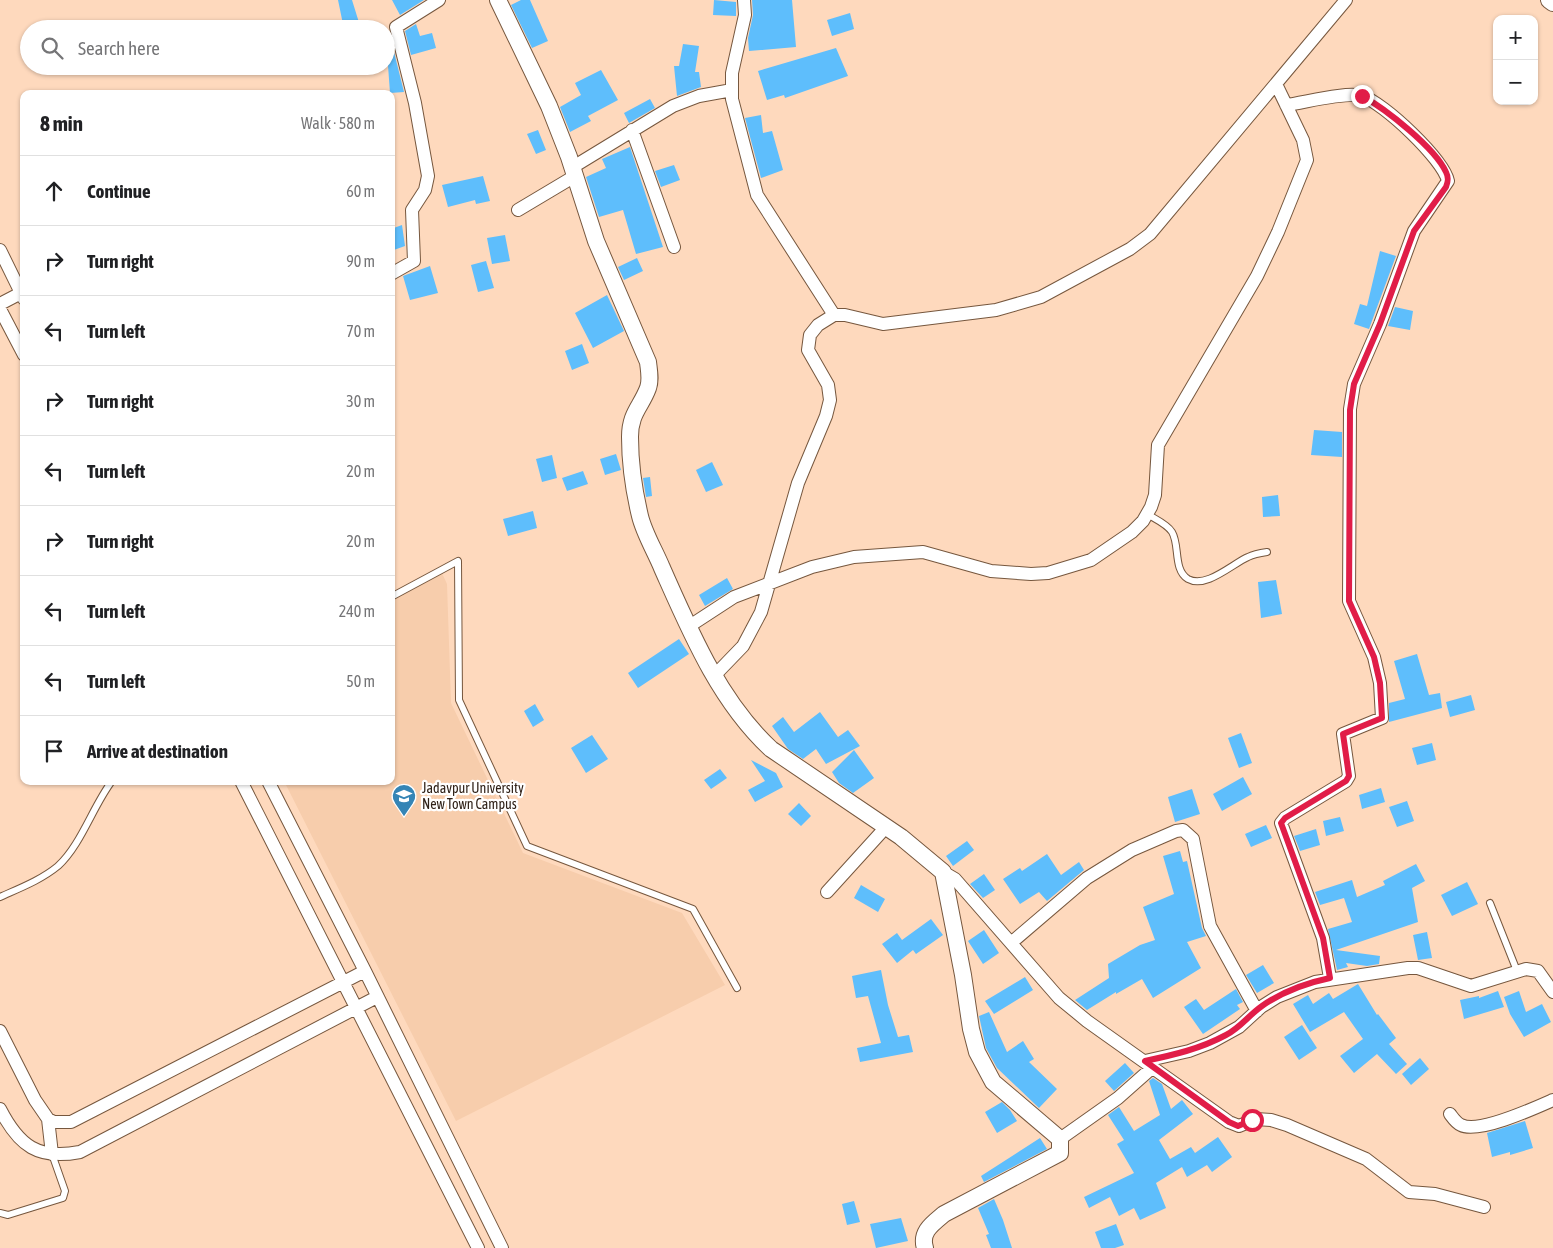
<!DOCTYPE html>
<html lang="en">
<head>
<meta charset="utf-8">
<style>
  :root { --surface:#fff; --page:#f2f2f2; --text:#202124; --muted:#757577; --line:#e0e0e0 }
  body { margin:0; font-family:"Asap Condensed",sans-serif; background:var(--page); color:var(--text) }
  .controls { position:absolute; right:15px; top:15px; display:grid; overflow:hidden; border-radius:10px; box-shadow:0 1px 4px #0004 }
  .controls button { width:45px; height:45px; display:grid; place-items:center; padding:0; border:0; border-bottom:1px solid var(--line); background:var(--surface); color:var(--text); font:25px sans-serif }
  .stop { position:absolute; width:15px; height:15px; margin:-11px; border:4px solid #e11d48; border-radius:50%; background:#fff }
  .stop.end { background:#e11d48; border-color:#fff; box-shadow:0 1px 5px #0008 }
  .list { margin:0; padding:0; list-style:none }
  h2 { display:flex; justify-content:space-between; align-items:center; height:65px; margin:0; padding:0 20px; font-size:21px }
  h2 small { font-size:16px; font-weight:400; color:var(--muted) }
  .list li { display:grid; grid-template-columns:32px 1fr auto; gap:15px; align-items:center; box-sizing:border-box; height:70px; padding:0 20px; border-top:1px solid var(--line) }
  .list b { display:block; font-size:19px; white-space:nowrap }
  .list em { font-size:16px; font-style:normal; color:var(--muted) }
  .icon { flex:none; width:28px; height:28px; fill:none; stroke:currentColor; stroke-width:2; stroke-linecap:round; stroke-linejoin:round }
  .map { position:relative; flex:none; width:1553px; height:1248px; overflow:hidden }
  .search { position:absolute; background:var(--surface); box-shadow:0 1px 4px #0004; left:20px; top:20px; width:375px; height:55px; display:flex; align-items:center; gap:12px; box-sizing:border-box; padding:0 18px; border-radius:28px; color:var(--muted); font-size:19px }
  .panel { position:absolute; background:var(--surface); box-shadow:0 1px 4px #0004; left:20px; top:90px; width:375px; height:695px; border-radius:10px }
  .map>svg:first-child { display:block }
  .built { fill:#f7cdac }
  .building { fill:#5ebefc }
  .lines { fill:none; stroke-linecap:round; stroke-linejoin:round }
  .service-casing { stroke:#76573e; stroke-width:8 }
  .minor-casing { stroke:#76573e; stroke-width:14 }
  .tertiary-casing { stroke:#76573e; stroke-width:18 }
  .service { stroke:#fff; stroke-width:6 }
  .minor { stroke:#fff; stroke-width:12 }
  .tertiary { stroke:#fff; stroke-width:16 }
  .route { stroke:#e11d48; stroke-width:6 }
  .labels { text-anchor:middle; stroke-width:4.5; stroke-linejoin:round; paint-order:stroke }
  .poi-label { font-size:14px; fill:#302218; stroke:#fff; text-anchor:start }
</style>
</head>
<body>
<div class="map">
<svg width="1553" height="1248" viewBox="0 0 1553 1248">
  <rect width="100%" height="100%" fill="#fed9bd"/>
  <path class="built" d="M442,573L447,584L451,703L523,853L682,913L725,985L456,1121L284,781H391V599Z"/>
  <path class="building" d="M338,0H352L361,29H344Z
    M392,0H424L400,15Z
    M521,0H530L548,41L532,48L511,5Z
    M714,0L736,2V16L713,15Z
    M752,0H792L796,47L749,51L748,38L753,15Z
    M850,13L854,29L832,36L827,20Z
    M416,24L420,36L432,33L436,48L411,55L405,31Z
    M390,36L404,92L390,93L386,38Z
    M683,44L699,46L695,72H699L701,87L677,96L674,66H679Z
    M836,48L848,76L785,98L784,95L767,100L758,71Z
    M601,70L618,100L588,116L591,121L570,132L560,107L581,95L575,83Z
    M650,99L655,108L629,123L624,113Z
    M761,115L763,133L772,131L783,170L761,178L745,118Z
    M538,130L546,150L536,154L527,134Z
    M630,147L663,247L636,254L623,210L599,217L586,177L606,168L602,159Z
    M674,165L680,180L661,187L655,171Z
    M483,176L490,201L476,204L475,200L448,207L442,185Z
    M402,225L405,246L391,251V229Z
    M505,235L510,261L492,264L487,238Z
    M1380,251L1396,256L1369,329L1354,324L1360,304L1367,306Z
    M637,258L643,271L624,280L618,267Z
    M486,261L494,288L478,292L471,265Z
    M430,266L438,293L410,300L403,276Z
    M607,295L624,331L593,348L575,313Z
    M1395,307L1413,311L1410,330L1388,326Z
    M582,344L589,363L572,370L565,351Z
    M1314,430L1342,432V457L1311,455Z
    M616,454L621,470L605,475L600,459Z
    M552,455L557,478L542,482L536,459Z
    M712,462L723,485L706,492L696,470Z
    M583,471L588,484L567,491L562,478Z
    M650,477L652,496L646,497L643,478Z
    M1278,495L1280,516L1263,517L1262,497Z
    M533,511L537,528L508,536L503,519Z
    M727,578L733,589L705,606L699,595Z
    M1276,580L1282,614L1261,618L1258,582Z
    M679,639L689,654L638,688L628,673Z
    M1417,654L1429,695L1440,693L1442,708L1389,722V703L1405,699L1394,661Z
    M1471,695L1475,710L1450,717L1446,702Z
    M535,704L544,720L533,727L524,711Z
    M820,712L838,737L848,730L860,746L826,764L816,749L803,759L788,749L772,726L783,717L794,732Z
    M1241,733L1252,763L1239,768L1228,738Z
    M592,735L608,759L586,773L571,748Z
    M1432,743L1436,760L1417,765L1412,748Z
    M854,750L874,778L853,793L839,783L832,772Z
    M751,760L776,773L783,787L755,802L748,790L765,781Z
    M720,769L727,778L711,789L704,780Z
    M1243,777L1252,794L1222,811L1213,794Z
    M1381,788L1385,802L1362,809L1359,795Z
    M1192,789L1200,814L1175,822L1168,797Z
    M1407,801L1414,821L1397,827L1389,807Z
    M799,803L811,816L801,826L788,814Z
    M1340,817L1344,831L1326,836L1323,821Z
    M1266,825L1272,838L1251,847L1245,834Z
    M1316,829L1320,845L1300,851L1294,836Z
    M967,841L974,850L953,866L946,856Z
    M1180,851L1183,862L1187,861L1202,928L1206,936L1187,942L1201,968L1153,998L1142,979L1116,994V992L1087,1010L1075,1000L1109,978L1108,964L1140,945L1155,940L1143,907L1174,894L1163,856Z
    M1047,854L1061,875L1079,862L1084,870L1047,901L1039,892L1020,904L1003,879L1020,868L1022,871Z
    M1416,864L1425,881L1412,888L1418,922L1336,950L1380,956L1379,964L1367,966L1346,963L1348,967L1337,970L1328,929L1352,922L1344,898L1320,905L1315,892L1352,880L1357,897L1385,885L1383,881Z
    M984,874L995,890L983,898L970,884Z
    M1467,882L1478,904L1452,916L1441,895Z
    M861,885L885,899L878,912L854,898Z
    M931,919L943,935L916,954L913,950L897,963L882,944L897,933L902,940Z
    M984,930L999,953L983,964L968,941Z
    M1427,932L1432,958L1418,960L1413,935Z
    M1263,965L1274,983L1257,993L1246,975Z
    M881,970L888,1005L898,1037L909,1035L913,1052L860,1062L857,1048L881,1043L868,996L856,998L852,976Z
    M1025,977L1033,990L994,1014L985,1001Z
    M1358,984L1377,1015L1378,1014L1396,1038L1389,1044L1407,1064L1396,1074L1377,1054L1354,1073L1340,1056L1363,1039L1344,1012L1310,1032L1293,1004L1308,995L1313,1004L1329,993L1333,999Z
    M1236,989L1243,1002L1237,1005L1240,1009L1203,1034L1184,1007L1196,999L1204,1010Z
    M1498,991L1504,1007L1464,1019L1460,1000L1479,996V998Z
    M1519,991L1526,1012L1542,1004L1551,1022L1524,1037L1510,1014L1504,997Z
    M989,1012L1007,1052L1023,1041L1034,1059L1029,1062L1057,1089L1039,1108L997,1068L986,1048L979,1016Z
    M1302,1025L1317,1048L1299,1060L1284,1037Z
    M1420,1058L1429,1069L1411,1085L1402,1074Z
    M1125,1063L1134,1073L1114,1091L1105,1081Z
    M1153,1078L1162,1084L1171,1109L1182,1100L1193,1114L1159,1140L1170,1159L1191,1147L1195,1153L1218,1137L1232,1157L1212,1172L1207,1165L1187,1177L1182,1167L1156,1183L1166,1208L1140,1220L1134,1208L1119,1216L1110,1197L1089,1208L1084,1197L1134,1173L1117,1144L1124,1140L1108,1115L1119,1107L1134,1131L1160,1115L1149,1081Z
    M1002,1102L1010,1110L1017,1121L997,1133L985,1112Z
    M1525,1121L1533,1148L1510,1155V1152L1492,1157L1487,1133Z
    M1040,1138L1047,1149L984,1182L981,1176Z
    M994,1199L1003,1220L1012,1248H991L986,1235L989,1234L978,1208Z
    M854,1201L860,1222L847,1225L842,1204Z
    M901,1218L908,1241L876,1248L870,1224Z
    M1116,1224L1124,1245L1115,1248H1101L1095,1232Z"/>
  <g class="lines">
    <g class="service-casing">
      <path id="service" d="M1147,514C1155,519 1167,524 1172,532C1180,545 1173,570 1188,579C1206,589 1232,564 1248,557C1254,554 1260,553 1267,552
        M391,597L458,561L459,700L527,846L693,909L737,988
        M0,897C20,888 41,880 58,866C81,845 93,806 112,781
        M1490,903L1517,971
        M0,1213L8,1215L63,1198L65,1191L52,1154"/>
    </g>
    <g class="minor-casing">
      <path id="minor" d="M744,0L745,15L732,73V99L757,195L834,315
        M1286,105C1303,103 1348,91 1362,96C1384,103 1443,159 1448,181L1414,231L1380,324L1354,384L1350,409L1349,601L1374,657L1380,683L1382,718L1343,734L1349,776L1346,781L1285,818L1281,823L1323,938L1330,978
        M632,130L674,247
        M573,167L673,106L699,96L732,90
        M518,210L575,176
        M0,250L24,299
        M391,274L414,261L412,210L425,190L428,176L415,103L396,27L439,0
        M0,304L21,293
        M0,309L24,355
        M688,627L734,597L812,567L854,557L923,552L991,571L1031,574L1048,573L1091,560L1132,532L1143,521L1151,507L1155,495L1158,445L1257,276L1278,232L1307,160L1303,140L1276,84
        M715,675L743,646L761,612L798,483L826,416L830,400L828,385L808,350L810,335L818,325L834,315H845L883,324L996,310L1041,297L1130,249L1150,234L1346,0
        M241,781L478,1248
        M268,781L365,971L502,1248
        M943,872L955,879L1059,998L1087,1021L1229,1122L1239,1126L1256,1119L1271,1120L1287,1125L1366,1159L1409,1192L1435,1194L1484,1207
        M827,892L886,827
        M1011,943L1087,878L1132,850L1176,831L1183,830L1193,839L1210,926L1257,1011
        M0,1031L35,1100L48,1119L52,1154
        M1145,1061L1189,1051L1210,1043L1239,1027L1261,1007L1277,997L1315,982L1408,968H1418L1471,986L1526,969L1538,971L1553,992
        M0,1109C19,1146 38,1160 80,1152L377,997
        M1450,1114C1453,1118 1456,1123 1461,1125C1478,1134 1535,1108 1553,1100
        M48,1119L54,1122H71L365,971
        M1060,1139L1118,1098L1153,1067"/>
    </g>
    <g class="tertiary-casing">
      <path id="tertiary" d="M498,0L549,106L569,157L596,241L648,362C649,371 651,380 648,388C641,407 630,413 630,437C630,463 634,491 640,516C644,533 655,551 662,568C690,631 719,701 771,749L901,837L943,872L963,975L971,1029L977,1052L993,1082L1060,1139V1153L944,1214C932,1224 920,1232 925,1248
        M1549,0L1553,3"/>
    </g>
    <use href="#service" class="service"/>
    <use href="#minor" class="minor"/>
    <use href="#tertiary" class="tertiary"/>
  </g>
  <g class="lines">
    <path class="route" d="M1252,1120L1238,1126L1229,1122L1145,1061C1173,1055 1200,1049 1226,1035C1240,1028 1249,1015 1262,1006C1282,992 1306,983 1330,978L1323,938L1281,823L1285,818L1346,781L1349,776L1343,734L1382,718L1380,683L1374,657L1349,601L1350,410L1354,384L1380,324L1414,231L1446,187C1448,182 1449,178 1446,172C1435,148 1386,109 1362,96"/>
  </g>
  <defs>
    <g id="university-pin" transform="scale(1.25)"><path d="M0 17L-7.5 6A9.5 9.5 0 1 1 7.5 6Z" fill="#3585b6" stroke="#fff"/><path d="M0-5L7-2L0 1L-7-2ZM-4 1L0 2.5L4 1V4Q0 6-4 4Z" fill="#fff"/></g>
  </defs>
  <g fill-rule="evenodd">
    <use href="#university-pin" x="404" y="796"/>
  </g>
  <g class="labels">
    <g class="poi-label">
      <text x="422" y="793">Jadavpur University<tspan x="422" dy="16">New Town Campus</tspan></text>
    </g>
  </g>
</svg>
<div class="controls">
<button>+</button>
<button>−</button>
</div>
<div class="stop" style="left:1252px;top:1120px"></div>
<div class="stop end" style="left:1362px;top:96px"></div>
<div class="search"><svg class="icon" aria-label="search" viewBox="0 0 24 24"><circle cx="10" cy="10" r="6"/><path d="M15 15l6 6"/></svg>Search here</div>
<section class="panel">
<h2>8 min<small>Walk · 580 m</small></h2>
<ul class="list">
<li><svg class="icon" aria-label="ahead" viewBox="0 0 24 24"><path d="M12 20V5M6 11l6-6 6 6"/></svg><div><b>Continue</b></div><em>60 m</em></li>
<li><svg class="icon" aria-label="right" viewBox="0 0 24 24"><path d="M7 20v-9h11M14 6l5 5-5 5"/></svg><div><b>Turn right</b></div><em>90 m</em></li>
<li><svg class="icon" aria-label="left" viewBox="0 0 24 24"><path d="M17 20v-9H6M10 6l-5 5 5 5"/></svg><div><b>Turn left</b></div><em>70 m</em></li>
<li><svg class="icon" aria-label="right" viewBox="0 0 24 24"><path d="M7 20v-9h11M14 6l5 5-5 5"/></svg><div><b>Turn right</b></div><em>30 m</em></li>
<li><svg class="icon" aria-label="left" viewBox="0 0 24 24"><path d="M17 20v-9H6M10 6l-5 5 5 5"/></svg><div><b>Turn left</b></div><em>20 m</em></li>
<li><svg class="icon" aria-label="right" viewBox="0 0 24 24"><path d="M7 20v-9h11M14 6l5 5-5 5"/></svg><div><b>Turn right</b></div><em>20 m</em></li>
<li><svg class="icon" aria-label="left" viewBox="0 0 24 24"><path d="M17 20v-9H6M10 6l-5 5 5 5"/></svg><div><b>Turn left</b></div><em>240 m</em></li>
<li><svg class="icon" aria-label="left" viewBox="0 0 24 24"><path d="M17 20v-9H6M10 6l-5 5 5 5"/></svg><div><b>Turn left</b></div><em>50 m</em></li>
<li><svg class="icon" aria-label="arrive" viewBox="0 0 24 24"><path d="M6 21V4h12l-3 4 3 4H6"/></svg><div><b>Arrive at destination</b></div></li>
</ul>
</section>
</div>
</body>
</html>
